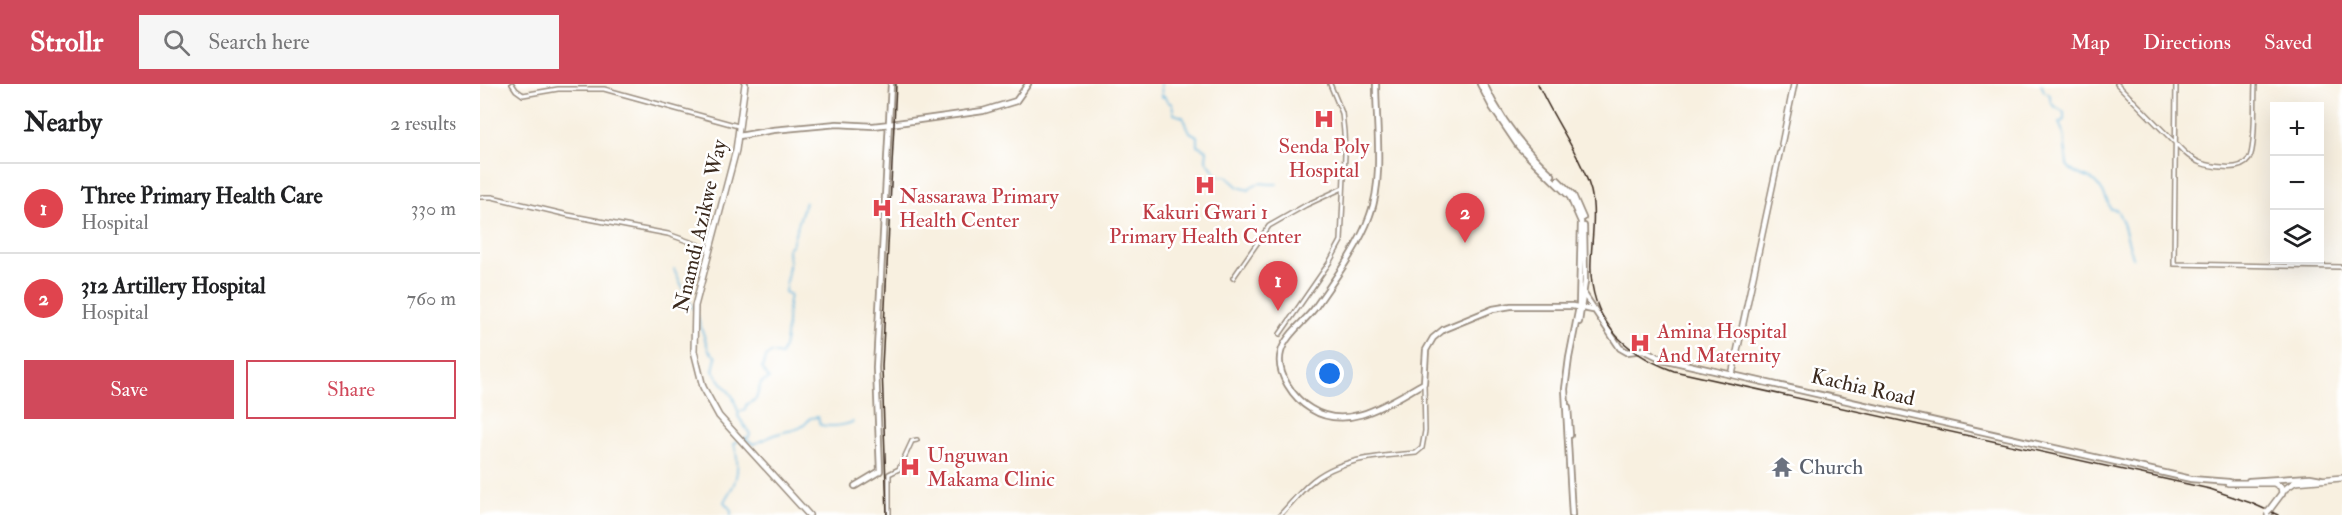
<!DOCTYPE html>
<html lang="en">
<head>
<meta charset="utf-8">
<style>
  :root { --surface:#fff; --page:#f6f6f6; --text:#202124; --muted:#757577; --line:#e0e0e0; --accent:#d1495b }
  body { margin:0; font-family:"IM FELL Double Pica",serif; background:var(--page); color:var(--text) }
  .controls { position:absolute; right:18px; top:18px; display:grid; overflow:hidden; border-radius:0px; box-shadow:0 6px 24px #0002 }
  .controls button { width:54px; height:54px; display:grid; place-items:center; padding:0; border:0; border-bottom:2px solid var(--line); background:var(--surface); color:var(--text); font:30px sans-serif }
  .you { position:absolute; left:850px; top:290px; width:21px; height:21px; margin:-15px; border:4px solid #fff; border-radius:50%; background:#1a73e8; box-shadow:0 0 0 9px #1a73e833 }
  .badge { display:grid; place-items:center; width:39px; height:39px; border-radius:50%; background:var(--accent); color:#fff; font-size:20px; font-weight:700 }
  .pin { position:absolute; translate:-50% -50px; filter:drop-shadow(0 2px 3px #0008) }
  .pin::after { content:''; position:absolute; top:32px; width:21px; height:18px; background:inherit; clip-path:polygon(0 0,100% 0,50% 100%) }
  .list { margin:0; padding:0; list-style:none }
  h2 { display:flex; justify-content:space-between; align-items:center; height:78px; margin:0; padding:0 24px; font-size:26px }
  h2 small { font-size:20px; font-weight:400; color:var(--muted) }
  .list li { display:grid; grid-template-columns:39px 1fr auto; gap:18px; align-items:center; box-sizing:border-box; height:90px; padding:0 24px; border-top:2px solid var(--line) }
  .list b { display:block; font-size:22px; white-space:nowrap }
  .list p { margin:0; font-size:20px; white-space:nowrap; color:var(--muted) }
  .list em { font-size:20px; font-style:normal; color:var(--muted) }
  .actions { display:flex; gap:12px; padding:18px 24px }
  .actions a { flex:1; padding:14px 0; border:2px solid var(--accent); border-radius:0px; text-align:center; font-size:21px; color:var(--accent) }
  .actions .main { background:var(--accent); color:#fff }
  .icon { flex:none; width:33px; height:33px; fill:none; stroke:currentColor; stroke-width:2; stroke-linecap:round; stroke-linejoin:round }
  .map { position:relative; flex:none; width:1862px; height:431px; overflow:hidden }
  header { display:flex; align-items:center; gap:36px; box-sizing:border-box; height:84px; padding:0 30px; background:var(--accent); color:#fff }
  header strong { font-size:28px }
  nav { display:flex; gap:33px; margin-inline-start:auto; font-size:21px }
  .search { width:420px; height:54px; background:var(--page); display:flex; align-items:center; gap:15px; box-sizing:border-box; padding:0 21px; border-radius:0px; color:var(--muted); font-size:22px }
  main { display:flex }
  aside { flex:1; background:var(--surface) }
  .map>svg:first-child { display:block }
  .lines { fill:none; stroke-linecap:round; stroke-linejoin:round }
  .stream { stroke:#63b4de; stroke-width:1.5 }
  .minor-casing { stroke:#9a8d7f; stroke-width:6 }
  .major-casing { stroke:#9a8d7f; stroke-width:8 }
  .highway-casing { stroke:#9a8d7f; stroke-width:8 }
  .minor { stroke:#fff; stroke-width:3 }
  .major { stroke:#fff; stroke-width:4.5 }
  .highway { stroke:#fff; stroke-width:5 }
  .rail { stroke:#3b2a1e; stroke-width:1.5 }
  .highway-bridge-casing { stroke:#9a8d7f; stroke-width:8; stroke-linecap:butt }
  .highway-bridge { stroke:#fff; stroke-width:5 }
  .labels { text-anchor:middle; stroke-width:5; stroke-linejoin:round; paint-order:stroke }
  .health-label { font-size:21px; fill:#be3a42; stroke:#fff; text-anchor:start }
  .street-label { font-size:21px; fill:#3b2a1e; stroke:#fff }
  .worship-label { font-size:21px; fill:#5b616d; stroke:#fff; text-anchor:start }
</style>
</head>
<body>
<header>
<strong>Strollr</strong>
<div class="search"><svg class="icon" aria-label="search" viewBox="0 0 24 24"><circle cx="10" cy="10" r="6"/><path d="M15 15l6 6"/></svg>Search here</div>
<nav><a>Map</a><a>Directions</a><a>Saved</a></nav>
</header>
<main>
<aside>
<h2>Nearby<small>2 results</small></h2>
<ul class="list">
<li><span class="badge" style="background:#e0444e">1</span><div><b>Three Primary Health Care</b><p>Hospital</p></div><em>330 m</em></li>
<li><span class="badge" style="background:#e0444e">2</span><div><b>312 Artillery Hospital</b><p>Hospital</p></div><em>760 m</em></li>
</ul>
<div class="actions"><a class="main">Save</a><a>Share</a></div>
</aside>
<div class="map">
<svg width="1862" height="431" viewBox="0 0 1862 431">
  <rect width="100%" height="100%" fill="#fff"/>
  <filter id="ink" filterUnits="userSpaceOnUse"><feTurbulence type="fractalNoise" baseFrequency=".0167" numOctaves="2"/><feDisplacementMap in="SourceGraphic" scale="12" xChannelSelector="R" yChannelSelector="G"/><feConvolveMatrix kernelMatrix="1 2 1 2 8 2 1 2 1" color-interpolation-filters="sRGB"/></filter>
  <filter id="wash" filterUnits="userSpaceOnUse"><feTurbulence type="fractalNoise" baseFrequency=".008" numOctaves="4" result="noise"/><feDisplacementMap in="SourceGraphic" scale="24" xChannelSelector="R" yChannelSelector="G"/><feGaussianBlur stdDeviation="1.35" result="paint"/><feColorMatrix in="noise" values="0 0 0 0 0 0 0 0 0 0 0 0 0 0 0 0 0 1.4 0 .05"/><feComposite in="paint" operator="in"/></filter>
  <g filter="url(#wash)">
    <rect width="100%" height="100%" fill="#f8f0e0"/>
    <g class="lines">
      <path class="stream" d="M681,0L682,13L684,12L688,18L692,20L694,30L703,33L710,48L717,52V61L727,66L726,76L738,92H746L758,103L769,106C776,95 786,101 797,100
        M1561,0L1564,7L1570,11C1569,22 1576,23 1584,28V36L1579,39L1584,50L1587,81C1595,93 1609,91 1616,99C1622,106 1628,116 1630,125L1637,126L1643,139L1653,174
        M194,185L213,225
        M217,231L229,267L236,273L233,287L253,313L258,327
        M263,355L269,353L270,350L258,332L259,328L265,326L266,321L276,315L281,299L289,295L282,284L287,272L291,269L301,271C310,252 305,231 310,211L305,208L309,181L308,164L312,160L325,118
        M264,355L274,360C281,357 289,353 297,350C311,345 321,348 330,334L338,333L340,341C352,343 362,342 373,338
        M251,431V426L244,418C247,411 252,405 254,400C259,385 258,375 254,360L258,357"/>
    </g>
  </g>
  <g filter="url(#ink)">
    <g class="lines">
      <g class="minor-casing">
        <path id="minor" d="M32,0L36,6L43,11L78,5H124L258,42
          M1637,0L1704,68C1716,79 1726,82 1742,83C1751,84 1763,84 1769,75C1776,65 1774,16 1775,0
          M1696,0L1694,180L1862,183
          M1301,60L1313,0
          M0,113H12L88,131L188,150L227,164
          M753,194L789,142L826,121L863,104
          M800,250L849,179L861,157L865,70L864,48L862,29L850,0
          M1251,291L1299,69
          M1253,291L1315,0
          M409,431V390L419,385L432,357L437,356
          M800,431C810,421 819,409 829,400C858,374 899,372 936,369L942,364L945,347L944,299"/>
      </g>
      <g class="major-casing">
        <path id="major" d="M896,0C896,39 904,96 890,131C880,161 852,199 834,225C824,238 805,252 801,268C795,289 814,315 831,325C869,349 911,317 944,299L946,266L953,254L964,245L1013,225L1031,222H1092L1113,226
          M1000,0L1012,23L1039,63L1090,113L1101,138L1099,223L1089,274L1085,305L1092,431
          M1004,0C1020,35 1043,65 1072,91
          M259,52L293,46L357,40L393,42L410,40L503,27L536,17L548,0
          M1078,96L1093,111L1103,134
          M1104,210L1140,264L1147,268L1164,266L1182,275L1711,395L1749,398
          M1099,238L1105,198L1104,142
          M1088,323L1090,351
          M1769,397L1830,393L1841,395
          M375,402L400,387L396,284L411,0"/>
      </g>
      <g class="highway-casing">
        <path id="highway" d="M265,0L256,66L215,222L214,267L223,303L239,332L329,431
          M1748,399H1794L1801,403L1802,410
          M1790,425L1805,405L1815,398L1862,394
          M1788,431L1790,429"/>
      </g>
      <use href="#minor" class="minor"/>
      <use href="#major" class="major"/>
      <use href="#highway" class="highway"/>
      <path class="rail" d="M1058,0C1073,35 1101,71 1111,107C1116,129 1112,153 1111,176C1108,235 1142,268 1194,287L1730,405L1771,419L1798,431
        M407,431L402,283L416,0"/>
      <g class="highway-bridge-casing">
        <path id="highway-bridge" d="M1787,428L1790,425"/>
      </g>
      <use href="#highway-bridge" class="highway-bridge"/>
    </g>
  </g>
  <defs>
    <g id="hospital-bare" transform="scale(1.62)"><path d="M-5-5h3v3.5h4V-5h3V5h-3V1.5h-4V5h-3Z" fill="#e0444e" stroke="#fff" stroke-width="2.5" paint-order="stroke"/></g>
    <g id="temple-bare" transform="scale(1.62)"><path d="M0-6L5-2H3V0L6.5 2.5H4V6H1.5V3h-3V6H-4V2.5H-6.5L-3 0V-2H-5Z" fill="#6b7280" stroke="#fff" stroke-width="2.5" paint-order="stroke"/></g>
  </defs>
  <g fill-rule="evenodd">
    <use href="#hospital-bare" x="844" y="35"/>
    <use href="#hospital-bare" x="725" y="101"/>
    <use href="#hospital-bare" x="402" y="124"/>
    <use href="#hospital-bare" x="1160" y="259"/>
    <use href="#hospital-bare" x="430" y="383"/>
    <use href="#temple-bare" x="1302" y="383"/>
  </g>
  <g class="labels">
    <g class="health-label">
      <text x="844" y="69" text-anchor="middle">Senda Poly<tspan x="844" dy="24">Hospital</tspan></text>
      <text x="419" y="119">Nassarawa Primary<tspan x="419" dy="24">Health Center</tspan></text>
      <text x="725" y="135" text-anchor="middle">Kakuri Gwari 1<tspan x="725" dy="24">Primary Health Center</tspan></text>
      <text x="1177" y="254">Amina Hospital<tspan x="1177" dy="24">And Maternity</tspan></text>
      <text x="447" y="378">Unguwan<tspan x="447" dy="24">Makama Clinic</tspan></text>
    </g>
    <g class="street-label">
      <text transform="translate(220 142) rotate(-77)" y="7">Nnamdi Azikwe Way</text>
      <text transform="translate(1383 303) rotate(13)" y="7">Kachia Road</text>
    </g>
    <g class="worship-label">
      <text x="1319" y="390">Church</text>
    </g>
  </g>
</svg>
<div class="controls">
<button>+</button>
<button>−</button>
<button><svg class="icon" aria-label="layers" viewBox="0 0 24 24"><path d="M12 4l9 5-9 5-9-5zM3 14l9 5 9-5"/></svg></button>
</div>
<div class="you"></div>
<div class="pin badge" style="left:798px;top:227px;background:#e0444e">1</div>
<div class="pin badge" style="left:985px;top:159px;background:#e0444e">2</div>
</div>
</main>
</body>
</html>
